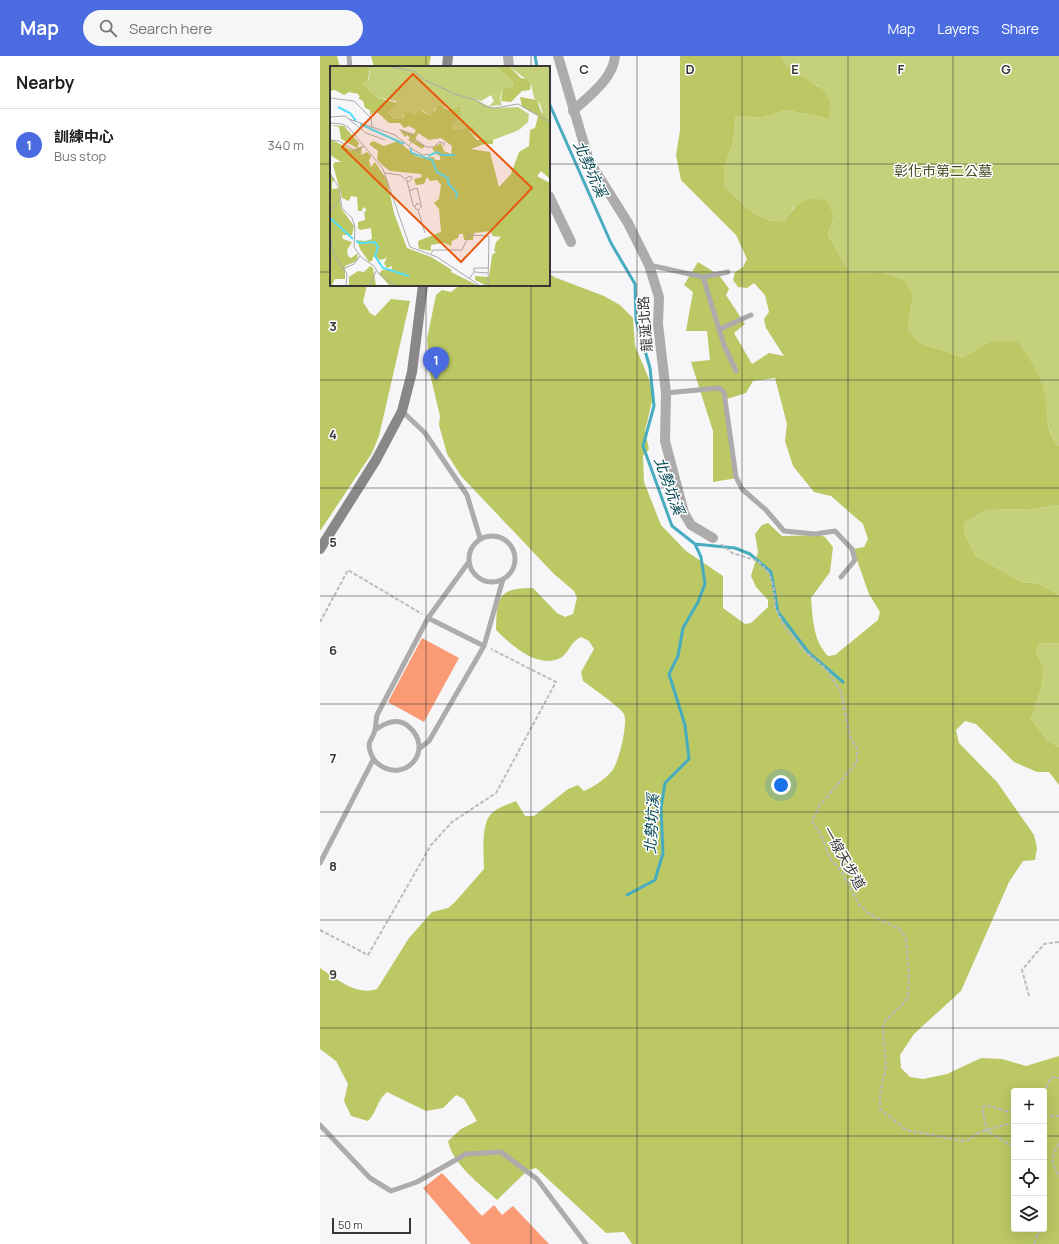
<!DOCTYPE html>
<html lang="en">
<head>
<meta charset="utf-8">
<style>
  :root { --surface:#fff; --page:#f6f6f6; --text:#202124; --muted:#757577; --line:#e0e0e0; --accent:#4a6ce0 }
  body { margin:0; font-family:Manrope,"Noto Sans TC",sans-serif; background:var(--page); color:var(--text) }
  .controls { position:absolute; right:12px; bottom:12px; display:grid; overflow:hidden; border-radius:4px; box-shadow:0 4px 16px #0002 }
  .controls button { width:36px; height:36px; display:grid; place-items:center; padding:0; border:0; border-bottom:1px solid var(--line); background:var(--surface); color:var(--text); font:20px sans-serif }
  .scale { position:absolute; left:12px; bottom:10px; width:79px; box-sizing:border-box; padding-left:4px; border:2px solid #373738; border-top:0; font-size:11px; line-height:14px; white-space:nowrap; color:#373738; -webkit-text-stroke:3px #fff; paint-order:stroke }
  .you { position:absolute; left:461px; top:729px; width:14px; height:14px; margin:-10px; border:3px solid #fff; border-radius:50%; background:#1a73e8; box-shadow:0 0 0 6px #1a73e833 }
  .badge { display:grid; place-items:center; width:26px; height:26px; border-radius:50%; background:var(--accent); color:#fff; font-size:13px; font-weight:700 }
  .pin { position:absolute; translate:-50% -33px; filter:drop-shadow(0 1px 2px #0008) }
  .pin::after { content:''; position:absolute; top:21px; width:14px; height:12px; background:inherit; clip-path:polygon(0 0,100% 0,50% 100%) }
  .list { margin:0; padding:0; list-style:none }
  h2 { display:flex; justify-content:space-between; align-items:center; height:52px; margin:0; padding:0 16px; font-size:17px }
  h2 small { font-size:13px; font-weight:400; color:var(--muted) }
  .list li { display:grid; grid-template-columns:26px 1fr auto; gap:12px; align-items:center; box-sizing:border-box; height:72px; padding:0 16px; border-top:1px solid var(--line) }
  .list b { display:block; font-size:15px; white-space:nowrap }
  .list p { margin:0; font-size:13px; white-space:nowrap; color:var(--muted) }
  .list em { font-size:13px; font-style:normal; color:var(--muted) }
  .icon { flex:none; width:22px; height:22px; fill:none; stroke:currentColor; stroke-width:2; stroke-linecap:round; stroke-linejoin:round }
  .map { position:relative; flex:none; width:739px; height:1188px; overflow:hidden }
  header { display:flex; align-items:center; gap:24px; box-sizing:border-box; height:56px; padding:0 20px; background:var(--accent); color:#fff }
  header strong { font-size:19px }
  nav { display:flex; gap:22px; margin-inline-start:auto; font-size:14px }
  .search { width:280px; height:36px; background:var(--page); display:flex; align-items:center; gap:10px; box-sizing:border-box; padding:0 14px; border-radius:22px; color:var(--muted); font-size:15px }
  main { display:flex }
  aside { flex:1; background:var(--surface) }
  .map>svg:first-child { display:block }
  .green { fill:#c5d07a }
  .forest { fill:#bbc864; fill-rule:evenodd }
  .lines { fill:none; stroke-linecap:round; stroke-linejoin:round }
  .stream { stroke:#47acc0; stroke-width:3 }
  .building { fill:#fb9b76 }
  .path { stroke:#bcbcbe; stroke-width:2; stroke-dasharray:4 2; stroke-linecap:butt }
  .lane { stroke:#adabab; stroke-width:5 }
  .street { stroke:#adabab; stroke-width:10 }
  .secondary { stroke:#898787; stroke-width:10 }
  .grid { fill:none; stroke:#373738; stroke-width:1; stroke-opacity:0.55 }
  .labels { text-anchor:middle; stroke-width:3; stroke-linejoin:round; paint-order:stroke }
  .park-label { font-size:14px; fill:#464b21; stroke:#fff }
  .street-label { font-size:14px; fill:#373738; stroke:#fff }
  .water-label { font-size:15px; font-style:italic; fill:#034752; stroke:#fff }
  .inset-river { fill:none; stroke:#4edefb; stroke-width:2 }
  .inset-road { fill:none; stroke:#aaaaac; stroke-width:1 }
  .view { fill:#e8590c; fill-opacity:0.15; stroke:#e8590c; stroke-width:2 }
  .inset-edge { fill:none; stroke:#373738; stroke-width:2 }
  .grid-label { font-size:13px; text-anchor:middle; font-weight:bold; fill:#373738; stroke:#fff; stroke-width:3; stroke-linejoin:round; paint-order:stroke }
</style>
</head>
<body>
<header>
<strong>Map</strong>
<div class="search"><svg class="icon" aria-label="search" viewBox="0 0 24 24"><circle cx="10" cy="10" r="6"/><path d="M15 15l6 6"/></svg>Search here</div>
<nav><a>Map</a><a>Layers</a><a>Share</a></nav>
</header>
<main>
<aside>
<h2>Nearby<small></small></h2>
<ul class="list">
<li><span class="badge">1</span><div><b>訓練中心</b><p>Bus stop</p></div><em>340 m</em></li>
</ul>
</aside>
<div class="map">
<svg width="739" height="1188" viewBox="0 0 739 1188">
  <rect width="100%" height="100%" fill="#f6f6f9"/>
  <path class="green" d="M461,0H739V390C725,373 725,353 723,332L669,286L643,301L600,287L588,274L593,239L559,216L532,217L526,210L508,179L514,161L474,151L465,165C439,168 421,146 404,130V112L413,87L416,60L442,62L466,54L509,63L499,30C485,23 466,16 461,0Z
    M739,449V539L720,528L702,526L656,500L644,476V467L667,454L712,453Z
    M739,587V691L727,684L711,663L722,630L724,611L716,596L719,588Z"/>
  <path class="forest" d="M0,0H17L20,11H11V229H47L43,246L50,257L55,260L71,243L90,245L59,380L52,397L0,475Z
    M51,0H111L109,11H54Z
    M360,0H461C469,23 501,22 509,44C511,49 509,58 509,63L466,54L442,62L416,60L413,87L404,112V130C421,146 439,168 465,165C476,147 485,139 507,145L514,161L508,179L526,210L532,217L559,216L583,224L593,239L588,274L600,287L643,301L669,286L697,285C707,299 717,314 723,331C730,353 721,369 739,390V449L712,453L667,454L644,467V476L656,500L702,526L720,528L739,539V587L719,588L716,596L724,611L722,630L711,663L727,684L739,691V729L729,716H717L694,706L656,668L645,665L636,674L639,687L677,726L714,779L717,792L715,804L703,805L689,826L641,935L594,978L580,999L581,1012L590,1021L603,1023L627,1018L661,1002L682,1003L706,1010L739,1000V1188H312L304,1176L286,1177L216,1112L208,1114L177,1144C160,1128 133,1109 128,1085L141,1073L157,1065L144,1043L136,1039L123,1052L106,1055L67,1036C57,1044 57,1056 48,1065L31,1060L24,1045L28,1028L16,1005L0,993V912C17,923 36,940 57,933L89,882L112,856L128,852L135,846L164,813C164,798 160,766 173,756C179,751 189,748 196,745L205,760H214L248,733L258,729L264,735C274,731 285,723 292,715C299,706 308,668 304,658C300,651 271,631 263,625L261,616L274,593L269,585L261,581C250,586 250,595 242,601C220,615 191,589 176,574C177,542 177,532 213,532L237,557L245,561L253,558L257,542L254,535L234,518L141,420L127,398L119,369L120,360L110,318L107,283L116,239L122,234L131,236L140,229H229V217L234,221L284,240L300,249L313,262L315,290L329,323L333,341L325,375L329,393L323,400L324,426L341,469L366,495L403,520V552L425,568L431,567L448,551V544L436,531L431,520L438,496L435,478L442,469L448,467L462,480L499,479L505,481L513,491L510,516L491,542C493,564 493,584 508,600L515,599L558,564L560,556L549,538L533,493L544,491L548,483L543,468L511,440L494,436L473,410L465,385L467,368L455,322L433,325L426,337L404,344L417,422L393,426V375L371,306L390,304L387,275H366L373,236L364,229L378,206L399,219L409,233L406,239L425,268L414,277L432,308L449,297L464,300L446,272L444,263L449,256L445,239L434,227L427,232L418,231L413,224L415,216L423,211L427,203L416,179L361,124L356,99L360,74ZM694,1035H724V1173H694Z"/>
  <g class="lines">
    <path class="stream" d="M215,0L217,11
      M229,47L291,187L315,228L316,264L330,312L334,350L323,390L352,470L375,488L381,501L385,528L378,546L363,572L358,600L349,618L365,669L369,703L345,727L341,752L343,797L335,824L307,839
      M375,488L415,492L430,498L451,516L458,556L489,597L523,626"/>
  </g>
  <path class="building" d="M102,582L139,602L104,666L68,646Z
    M122,1117L162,1160L174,1149L182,1159L193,1150L229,1188H151L103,1132Z"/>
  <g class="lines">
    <path class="path" d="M401,488L412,497L438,505L447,515L451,523L454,533L455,551L464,570L481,592L506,613L521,636L530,681L537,693V706L499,750L492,765L501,779L510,802L523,818L539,849L551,859L577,872L582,876L586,883L589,919L588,940L585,946L565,965L563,973L566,1010L560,1038V1053L586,1074L643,1085L648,1084L658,1077L694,1066
      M0,566L28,514L102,558
      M0,874L48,899L111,789L132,766L176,737L236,626L171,593
      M709,940L702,914L724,888L739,886
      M724,1038L730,1023L734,1021L739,1022
      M694,1055L689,1056L666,1049L662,1052L667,1075L694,1091
      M724,1061L739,1060
      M739,1087C730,1104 731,1104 739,1121
      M724,1131V1156
      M714,1188L720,1173"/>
    <path class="lane" d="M29,0L30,11
      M329,209L383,221L408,216
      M383,221L404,289L416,315
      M400,273L431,259
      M346,337L399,332L404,336L416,421L422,433L446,454L464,475L495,478L515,475L532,493L535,504L521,521
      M82,355L105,377L147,439L160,482
      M149 503a23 23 0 1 1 46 0a23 23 0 1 1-46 0Z
      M164,590L183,523
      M55,674C65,667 77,661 88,670C116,693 85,730 57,707C53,704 49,695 49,688C50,684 54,679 55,674C56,669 56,664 57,659L108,562L148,507
      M100,692L109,685L164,590L108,562
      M0,807L53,704
      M0,1069L50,1122L71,1135L97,1126L146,1098L181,1096L217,1123L266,1188"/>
    <path class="street" d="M188,0L189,11
      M238,0L269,105L308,167L329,209L339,241L338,268L346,337L345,385L364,457L371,469L393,482
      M253,55C269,40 293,23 295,0
      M229,140L251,186"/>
    <path class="secondary" d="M127,11L128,0
      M0,493L56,404L82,355L92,316L103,229"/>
  </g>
  <path class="grid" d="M106,0V11M211,0V11M317,0V1188M422,0V1188M528,0V1188M633,0V1188M0,108H11M229,108H739M0,216H11M229,216H739M106,229V1188M211,229V1188M0,324H739M0,432H739M0,540H739M0,648H739M0,756H739M0,864H739M0,972H739M0,1080H694M724,1080H739"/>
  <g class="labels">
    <g class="park-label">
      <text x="623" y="120">彰化市第二公墓</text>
    </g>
    <g class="street-label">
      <text transform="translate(325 268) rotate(-94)" y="5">龍涎北路</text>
      <text transform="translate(524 802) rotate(60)" y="5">一線天步道</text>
    </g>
    <g class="water-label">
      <text transform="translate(270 113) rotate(66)" y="5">北勢坑溪</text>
      <text transform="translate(349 430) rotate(70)" y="5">北勢坑溪</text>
      <text transform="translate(332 768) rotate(-87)" y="5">北勢坑溪</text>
    </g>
  </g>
  <g transform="translate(10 10)">
    <rect width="220" height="220" fill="#f6f6f9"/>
    <path d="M40,1H167L183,16L182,21L173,22L170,33L172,39L159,40L164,35L161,29L151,35L143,32L162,42L188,41L199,48L198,56L189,64L163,74L151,75L141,67L143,60L125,64L121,62L132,43L123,45L115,41L105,42L104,46L99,49L93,45L85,49H73V52L64,53L58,46L67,37L66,35L48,32L32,18L39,13ZM180,1H220V54L213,48L210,38L204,32L201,17Z" fill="#c5d07a"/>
    <path d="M0,1H40L38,14L32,18L48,32L68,37L58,46L64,53L73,52L76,45L84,49L91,45L99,49L104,46L108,39L121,45L127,41H131V47L121,62L125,64L143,60L145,62L140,66L147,74H163V78H154L141,83L160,86L169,121L181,108L189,86L199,80L200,64L205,62L208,50L192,41L190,31L207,34L211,46L220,54V113L211,105L207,110L220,117V219H155L145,214V210L159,211L162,189L166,186L164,185L166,176L171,171L162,170L161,165L144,167L143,174H134L133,168H129L128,172L122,175L121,180L114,177L101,179V185L89,183L88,175L111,166L109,143L104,137L109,133L111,119L107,114L100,115L97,111L94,118L86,119L84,113L92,111L91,108L60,105L51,98L47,93L48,85L39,78L43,75L54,80L68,75L86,90L92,92L103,91L106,94H110V90L106,88L102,82L111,77L114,85L121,88L122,80L111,72L99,74L88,67L85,74L95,80L92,83L78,74L80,72L77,69L75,71L69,63L84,68L86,64L79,60L74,62L70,57H59L46,45L40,49V44L35,42L33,35L28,32L30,31L28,28L19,26L14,29L5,24L0,25ZM167,1H180L191,12L197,13L201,17L200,24L192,25L181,36L171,35L173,22L182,21L183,16ZM0,59L14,60L29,77L27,82L11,73L9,61ZM0,73L22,84L32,80L31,89L37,86L41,90L39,95L41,101L45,96L57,114L64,147L77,182L101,191L122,204L121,206L147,219H59L49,208L52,204L62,203V200L57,202L54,197L57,192L50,194L44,189L42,195L39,196L30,183L27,174L35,175L42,173L41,162L30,164L28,162V156L35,154L34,145L36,146V143L33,141L32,145H28L27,131L21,130L19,135L12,132L3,99L5,96H11L0,89ZM1,109L5,114L2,116V123L9,122L11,142L24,160L22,169H12L13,173L22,176L17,184L18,190L21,192L28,187L27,195L15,200V213H5L2,219H0ZM40,200L43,202L46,219H19V211L28,205L34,206Z" fill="#bbc864"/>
    <path class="inset-river" d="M8,41L20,47L26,55M30,58L74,78M80,82L82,87L102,94L107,106L118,112V117L127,127L126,132M98,90L107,86L112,89H125M0,152L23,173M26,175L30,177L45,176L48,181L45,190L53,202L79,210"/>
    <path class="inset-road" d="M61,1L84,5L93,13L125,28L146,34L154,40L165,42L188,38L220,56M0,32L24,35L41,52L42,61M0,51L15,50L36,67L55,74M19,53L65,69L84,84L93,89L98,88M0,57L12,58L19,62L53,103L80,181L107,191L149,219M71,64L84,70M0,74L9,75L26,85L34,80M79,79L85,73L96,81H104L109,76L114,77V80M0,107L9,122L12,142L22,152L25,161L24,181L32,192L44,200L48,207L64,219M55,107L70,109L79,116L82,113L81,110L76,112M77,115L83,139L86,143L88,144L92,140L87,137L85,141M79,125L87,122L91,138M88,144L95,167M0,145L11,133M0,170L4,189L17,208L16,219M101,188L103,184H132L139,169L159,170L158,219M13,203L24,198L30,190M144,206V202H159M139,213L144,206L158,207M40,219L46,205"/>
    <path class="view" d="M83,8L202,122L131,196L12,81Z"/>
    <rect width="220" height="220" class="inset-edge"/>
  </g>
  <g class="grid-label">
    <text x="264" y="18">C</text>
    <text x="370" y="18">D</text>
    <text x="475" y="18">E</text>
    <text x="581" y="18">F</text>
    <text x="686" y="18">G</text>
    <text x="13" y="275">3</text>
    <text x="13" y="383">4</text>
    <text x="13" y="491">5</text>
    <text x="13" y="599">6</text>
    <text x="13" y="707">7</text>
    <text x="13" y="815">8</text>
    <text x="13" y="923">9</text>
  </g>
</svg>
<div class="controls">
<button>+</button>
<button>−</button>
<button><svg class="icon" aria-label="locate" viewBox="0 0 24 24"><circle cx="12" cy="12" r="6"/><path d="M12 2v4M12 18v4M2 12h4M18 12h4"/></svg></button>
<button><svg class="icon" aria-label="layers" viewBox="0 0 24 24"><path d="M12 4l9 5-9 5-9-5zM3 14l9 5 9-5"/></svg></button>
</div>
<div class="scale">50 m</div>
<div class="you"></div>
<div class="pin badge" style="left:116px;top:324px">1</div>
</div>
</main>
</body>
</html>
